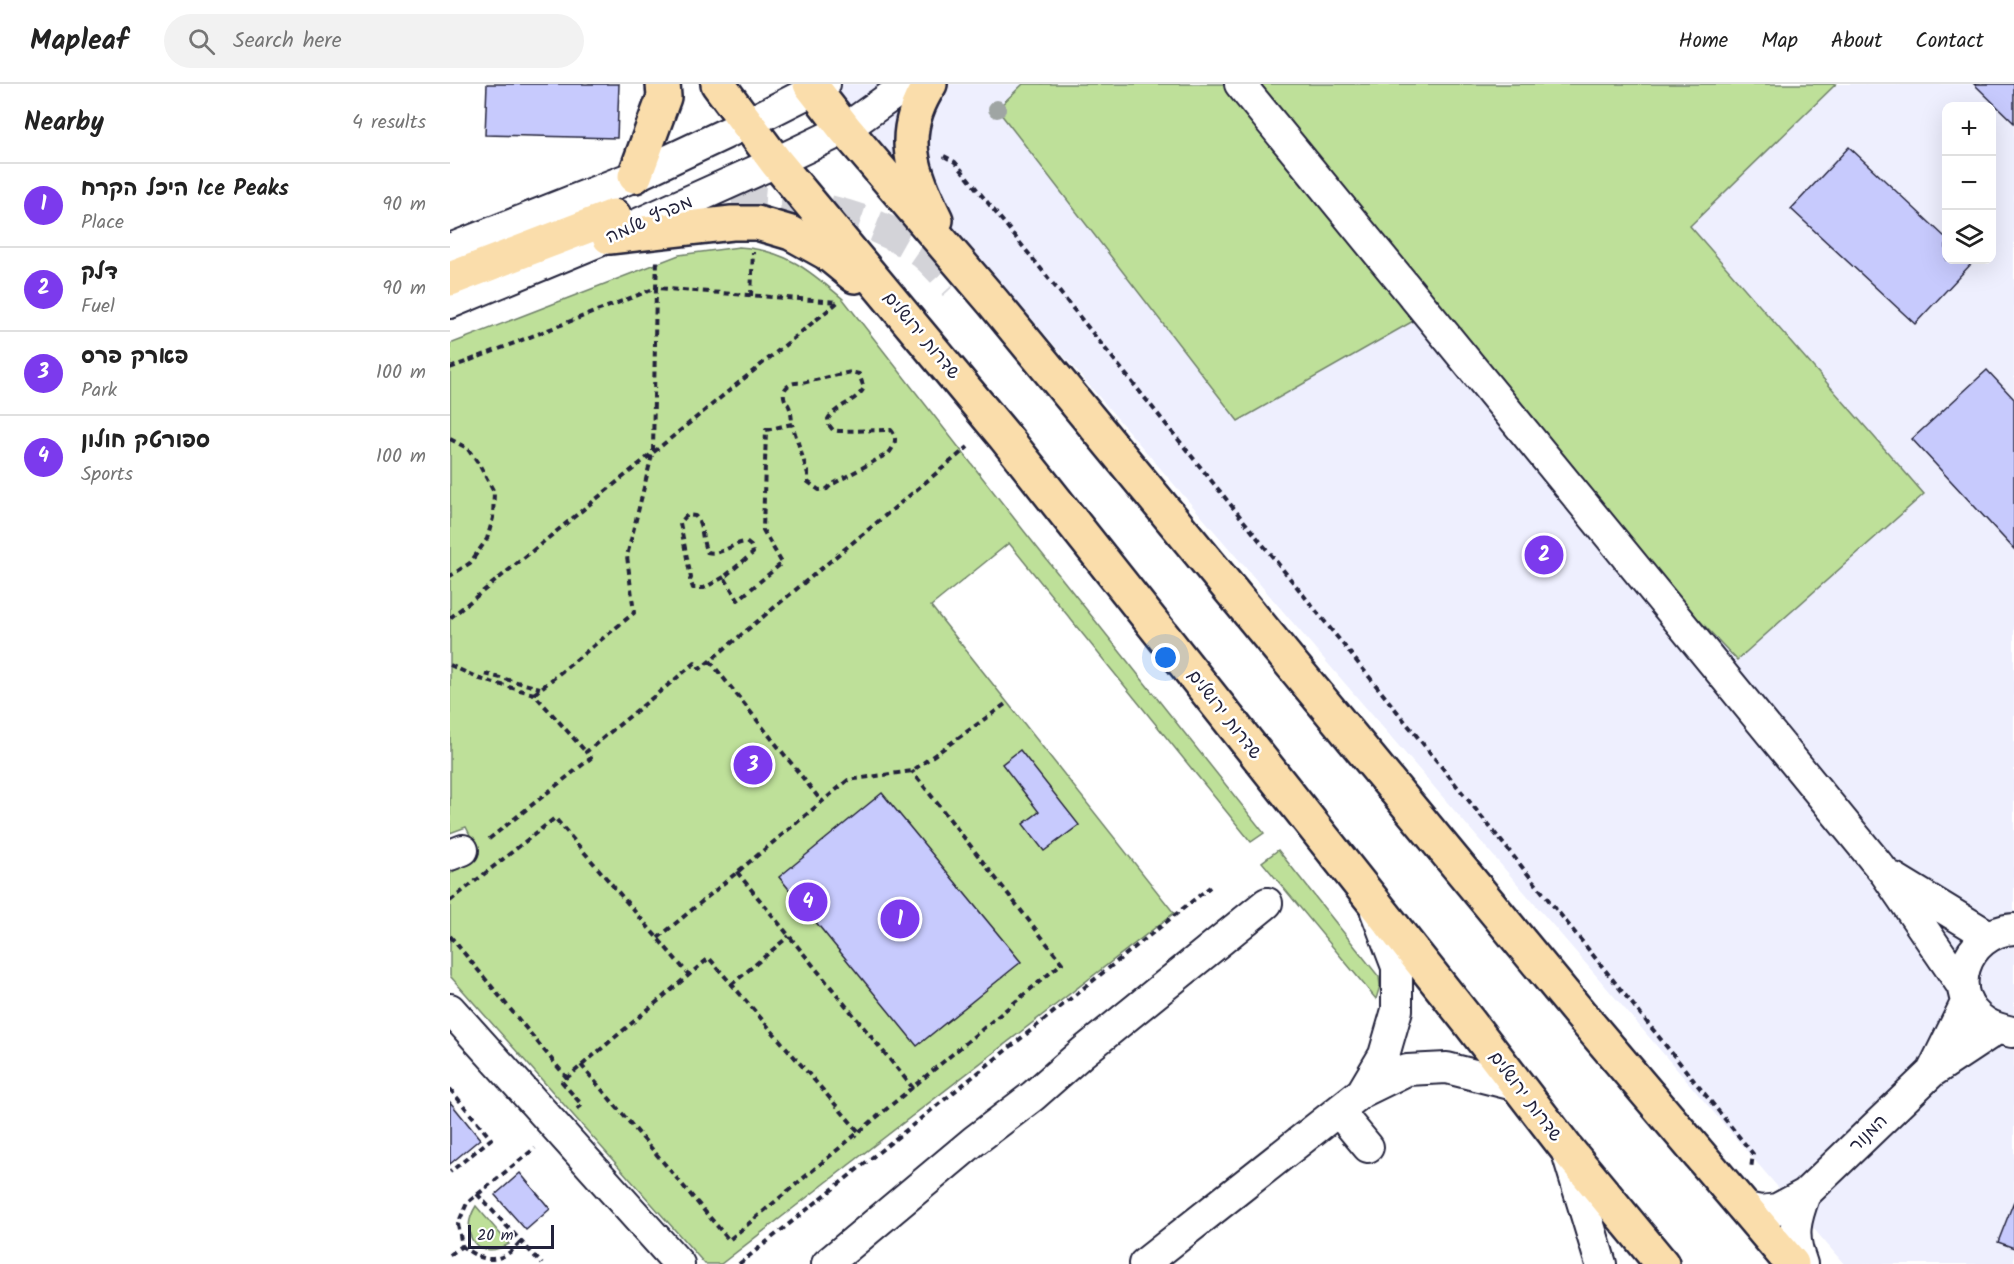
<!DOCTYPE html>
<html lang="en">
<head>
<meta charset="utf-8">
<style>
  :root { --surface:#fff; --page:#f2f2f2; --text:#222; --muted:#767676; --line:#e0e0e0; --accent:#7c3aed }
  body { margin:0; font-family:Kalam,"Playpen Sans Hebrew",sans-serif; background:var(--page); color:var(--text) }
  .controls { position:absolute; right:18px; top:18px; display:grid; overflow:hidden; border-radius:12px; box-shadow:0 6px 24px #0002 }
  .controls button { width:54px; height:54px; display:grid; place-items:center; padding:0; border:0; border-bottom:2px solid var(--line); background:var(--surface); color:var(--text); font:30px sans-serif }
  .scale { position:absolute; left:18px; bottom:15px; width:86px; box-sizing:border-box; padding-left:6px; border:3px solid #22223b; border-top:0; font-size:16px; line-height:21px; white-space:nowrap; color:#22223b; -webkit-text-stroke:4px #fff; paint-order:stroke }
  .you { position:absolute; left:716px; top:574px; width:21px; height:21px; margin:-15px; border:4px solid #fff; border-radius:50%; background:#1a73e8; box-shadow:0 0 0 9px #1a73e833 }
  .badge { display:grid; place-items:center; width:39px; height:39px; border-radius:50%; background:var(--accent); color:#fff; font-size:20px; font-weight:700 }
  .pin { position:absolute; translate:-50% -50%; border:3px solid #fff; box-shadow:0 2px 6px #0006 }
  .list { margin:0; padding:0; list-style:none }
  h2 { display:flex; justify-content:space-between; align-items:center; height:78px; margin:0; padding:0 24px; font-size:26px }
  h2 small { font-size:20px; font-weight:400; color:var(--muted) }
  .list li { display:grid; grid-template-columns:39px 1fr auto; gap:18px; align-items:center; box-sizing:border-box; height:84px; padding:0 24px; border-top:2px solid var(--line) }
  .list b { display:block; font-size:22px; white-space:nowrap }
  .list p { margin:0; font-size:20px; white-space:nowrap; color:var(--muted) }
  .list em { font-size:20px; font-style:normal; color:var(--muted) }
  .icon { flex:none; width:33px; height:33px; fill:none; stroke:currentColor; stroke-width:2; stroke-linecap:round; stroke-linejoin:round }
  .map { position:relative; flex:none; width:1564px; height:1180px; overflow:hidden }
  header { display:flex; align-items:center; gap:36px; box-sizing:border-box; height:84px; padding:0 30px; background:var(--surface); border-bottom:2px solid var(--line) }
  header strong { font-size:28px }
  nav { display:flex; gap:33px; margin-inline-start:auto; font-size:21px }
  .search { width:420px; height:54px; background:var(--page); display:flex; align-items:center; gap:15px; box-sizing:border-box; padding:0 21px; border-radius:33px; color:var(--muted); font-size:22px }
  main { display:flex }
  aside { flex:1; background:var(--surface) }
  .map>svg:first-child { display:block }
  .built { fill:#eeeffe; fill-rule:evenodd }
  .green { fill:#bee099; stroke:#70816a; stroke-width:1.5 }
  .building { fill:#c7cafd; stroke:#22223b; stroke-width:1.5 }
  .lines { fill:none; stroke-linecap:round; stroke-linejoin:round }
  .major-tunnel { stroke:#d3d3d8; stroke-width:33; stroke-dasharray:33 16; stroke-linecap:butt }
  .minor-casing { stroke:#22223b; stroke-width:34 }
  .major-casing { stroke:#22223b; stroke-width:38 }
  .path { stroke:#22223b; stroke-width:4; stroke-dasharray:6 4.5; stroke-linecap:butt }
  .minor { stroke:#fff; stroke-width:30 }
  .major { stroke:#faddab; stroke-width:33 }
  .tree { fill:#9fa5a3 }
  .labels { text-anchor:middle; stroke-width:5; stroke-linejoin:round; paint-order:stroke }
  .street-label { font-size:18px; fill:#22223b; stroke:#fff }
</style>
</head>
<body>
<header>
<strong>Mapleaf</strong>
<div class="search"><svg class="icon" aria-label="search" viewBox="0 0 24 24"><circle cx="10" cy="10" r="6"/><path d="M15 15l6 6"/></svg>Search here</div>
<nav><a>Home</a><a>Map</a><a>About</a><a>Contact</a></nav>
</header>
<main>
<aside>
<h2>Nearby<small>4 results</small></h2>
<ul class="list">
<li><span class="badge">1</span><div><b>היכל הקרח Ice Peaks</b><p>Place</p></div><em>90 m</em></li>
<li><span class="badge">2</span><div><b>דלק</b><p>Fuel</p></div><em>90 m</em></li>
<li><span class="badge">3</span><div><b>פארק פרס</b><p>Park</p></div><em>100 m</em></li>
<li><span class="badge">4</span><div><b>ספורטק חולון</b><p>Sports</p></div><em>100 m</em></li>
</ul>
</aside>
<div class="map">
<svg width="1564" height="1180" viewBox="0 0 1564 1180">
  <rect width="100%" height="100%" fill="#fff"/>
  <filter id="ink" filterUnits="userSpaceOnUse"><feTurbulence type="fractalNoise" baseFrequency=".0167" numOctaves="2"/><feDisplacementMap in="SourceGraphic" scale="12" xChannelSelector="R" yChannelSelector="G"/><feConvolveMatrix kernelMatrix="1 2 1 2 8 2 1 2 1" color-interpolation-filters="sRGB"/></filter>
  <g filter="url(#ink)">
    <path class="built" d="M380,0H1564V1180H1394ZM1496,22H1542V176H1496Z"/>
    <path class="green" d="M573,0H1386L1240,142L1474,410L1287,576L965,236L788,337L547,25Z
      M289,163C336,166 359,186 393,215L574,447L814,749L801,758L559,459L481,522L724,829L271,1180H255L0,892V790L29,769L16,743L0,749V260L229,171Z
      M828,766L929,893L930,902L926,915L812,778Z
      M26,1122L59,1160C27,1178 8,1150 26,1122Z"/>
    <path class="building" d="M37,0H169L167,54L35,51Z
      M1524,0H1564V39Z
      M1399,63L1496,154V176H1520L1523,178L1465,240L1341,125Z
      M1537,286L1564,315V465L1462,355Z
      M570,666L629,741L594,767L573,740L589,728L552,680Z
      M432,709L571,878L467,962L329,793Z
      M0,1018L30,1055L0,1080Z
      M70,1089L100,1125L76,1146L45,1111Z
      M1564,1117V1164L1548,1158Z"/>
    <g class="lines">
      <path class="major-tunnel" d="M233,120C310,110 403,122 469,165C482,174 494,189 505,201"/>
      <g class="minor-casing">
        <path id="minor" d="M790,0L1435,789L1513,903
          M0,165L185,92L298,39L375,0
          M0,219L159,153L326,78L395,45L458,0
          M0,771L13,766
          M1444,794L1539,852
          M0,925L229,1180
          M1562,948C1553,946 1544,944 1536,939C1492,912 1515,848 1564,845
          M1482,988L1517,917
          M912,1008L934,971L947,926V883L926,828
          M889,1028L918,1063
          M1116,1065L1151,1180
          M1296,1124L1311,1127L1327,1125L1355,1110L1482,988L1547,945
          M377,1180L524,1057L583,1012L633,968L817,819
          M694,1180L912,1008L957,986L997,984L1068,1002
          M1352,1180C1341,1151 1345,1137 1355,1110"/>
      </g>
      <g class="major-casing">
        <path id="major" d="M268,0L326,78L555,353L1019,938L1116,1064L1212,1180
          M360,0L395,45L543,218L1130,930L1342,1180
          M480,0C447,50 462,86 486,136
          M185,92L214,13L213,0
          M159,153L282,139H307L341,149L377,169L405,192
          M0,195L164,132"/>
      </g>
      <path class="path" d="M494,72L505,78L1303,1070L1301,1085
        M301,212L303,168
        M0,284L206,204L207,177
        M0,355L17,364L30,382L44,408L43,434L37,455L20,479L0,492
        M274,493L254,504H243L240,496L241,494L230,439L237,431L245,432C254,441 251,457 257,468C272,472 282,459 296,458L301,462L303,469L274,493L288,516L332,479L313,446L316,346L342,340C342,335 341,329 340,325C337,316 339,324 335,316C330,304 341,297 352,299L401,288L409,290L414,304C406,318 387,321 378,335L379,341L383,346L389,347L441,346C448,354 445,361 439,369L381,401L377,405L369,406L358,398V390L342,340
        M0,534L388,218L206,204L203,367L177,472L184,529L84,610
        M260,577L372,718
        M0,581L30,595L84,610L136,668
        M35,590L90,604
        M39,755L141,674L136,668L245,579L250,585L518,363
        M287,788L463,1004
        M0,817L105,734L239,891
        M0,852L117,994
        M208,854L398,696L462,687L557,619
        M281,901L339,852
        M131,981L279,1156L612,879L462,687
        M0,1005L41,1055L0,1088
        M127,1025L132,1021L112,998L259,874L409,1048
        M27,1110L92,1180
        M70,1158C52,1180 34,1180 12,1162L8,1140L17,1119L85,1064
        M0,1171L12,1162
        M289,1180L760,803"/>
      <use href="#minor" class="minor"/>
      <use href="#major" class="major"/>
    </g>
    <circle class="tree" cx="547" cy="25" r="9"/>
  </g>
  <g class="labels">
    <g class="street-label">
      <text transform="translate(199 135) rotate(-24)" y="6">מפרץ שלמה</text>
      <text transform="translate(472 251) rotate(50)" y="6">שדרות ירושלים</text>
      <text transform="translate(775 630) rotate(52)" y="6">שדרות ירושלים</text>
      <text transform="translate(1076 1012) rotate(53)" y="6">שדרות ירושלים</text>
      <text transform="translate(1418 1049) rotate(-44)" y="6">המנור</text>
    </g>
  </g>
</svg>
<div class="controls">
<button>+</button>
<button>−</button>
<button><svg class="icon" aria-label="layers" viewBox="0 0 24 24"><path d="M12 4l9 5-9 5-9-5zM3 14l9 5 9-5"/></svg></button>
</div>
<div class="scale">20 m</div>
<div class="you"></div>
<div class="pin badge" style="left:450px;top:835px">1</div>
<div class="pin badge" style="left:1094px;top:471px">2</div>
<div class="pin badge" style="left:303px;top:681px">3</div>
<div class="pin badge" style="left:358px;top:818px">4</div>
</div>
</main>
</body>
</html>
